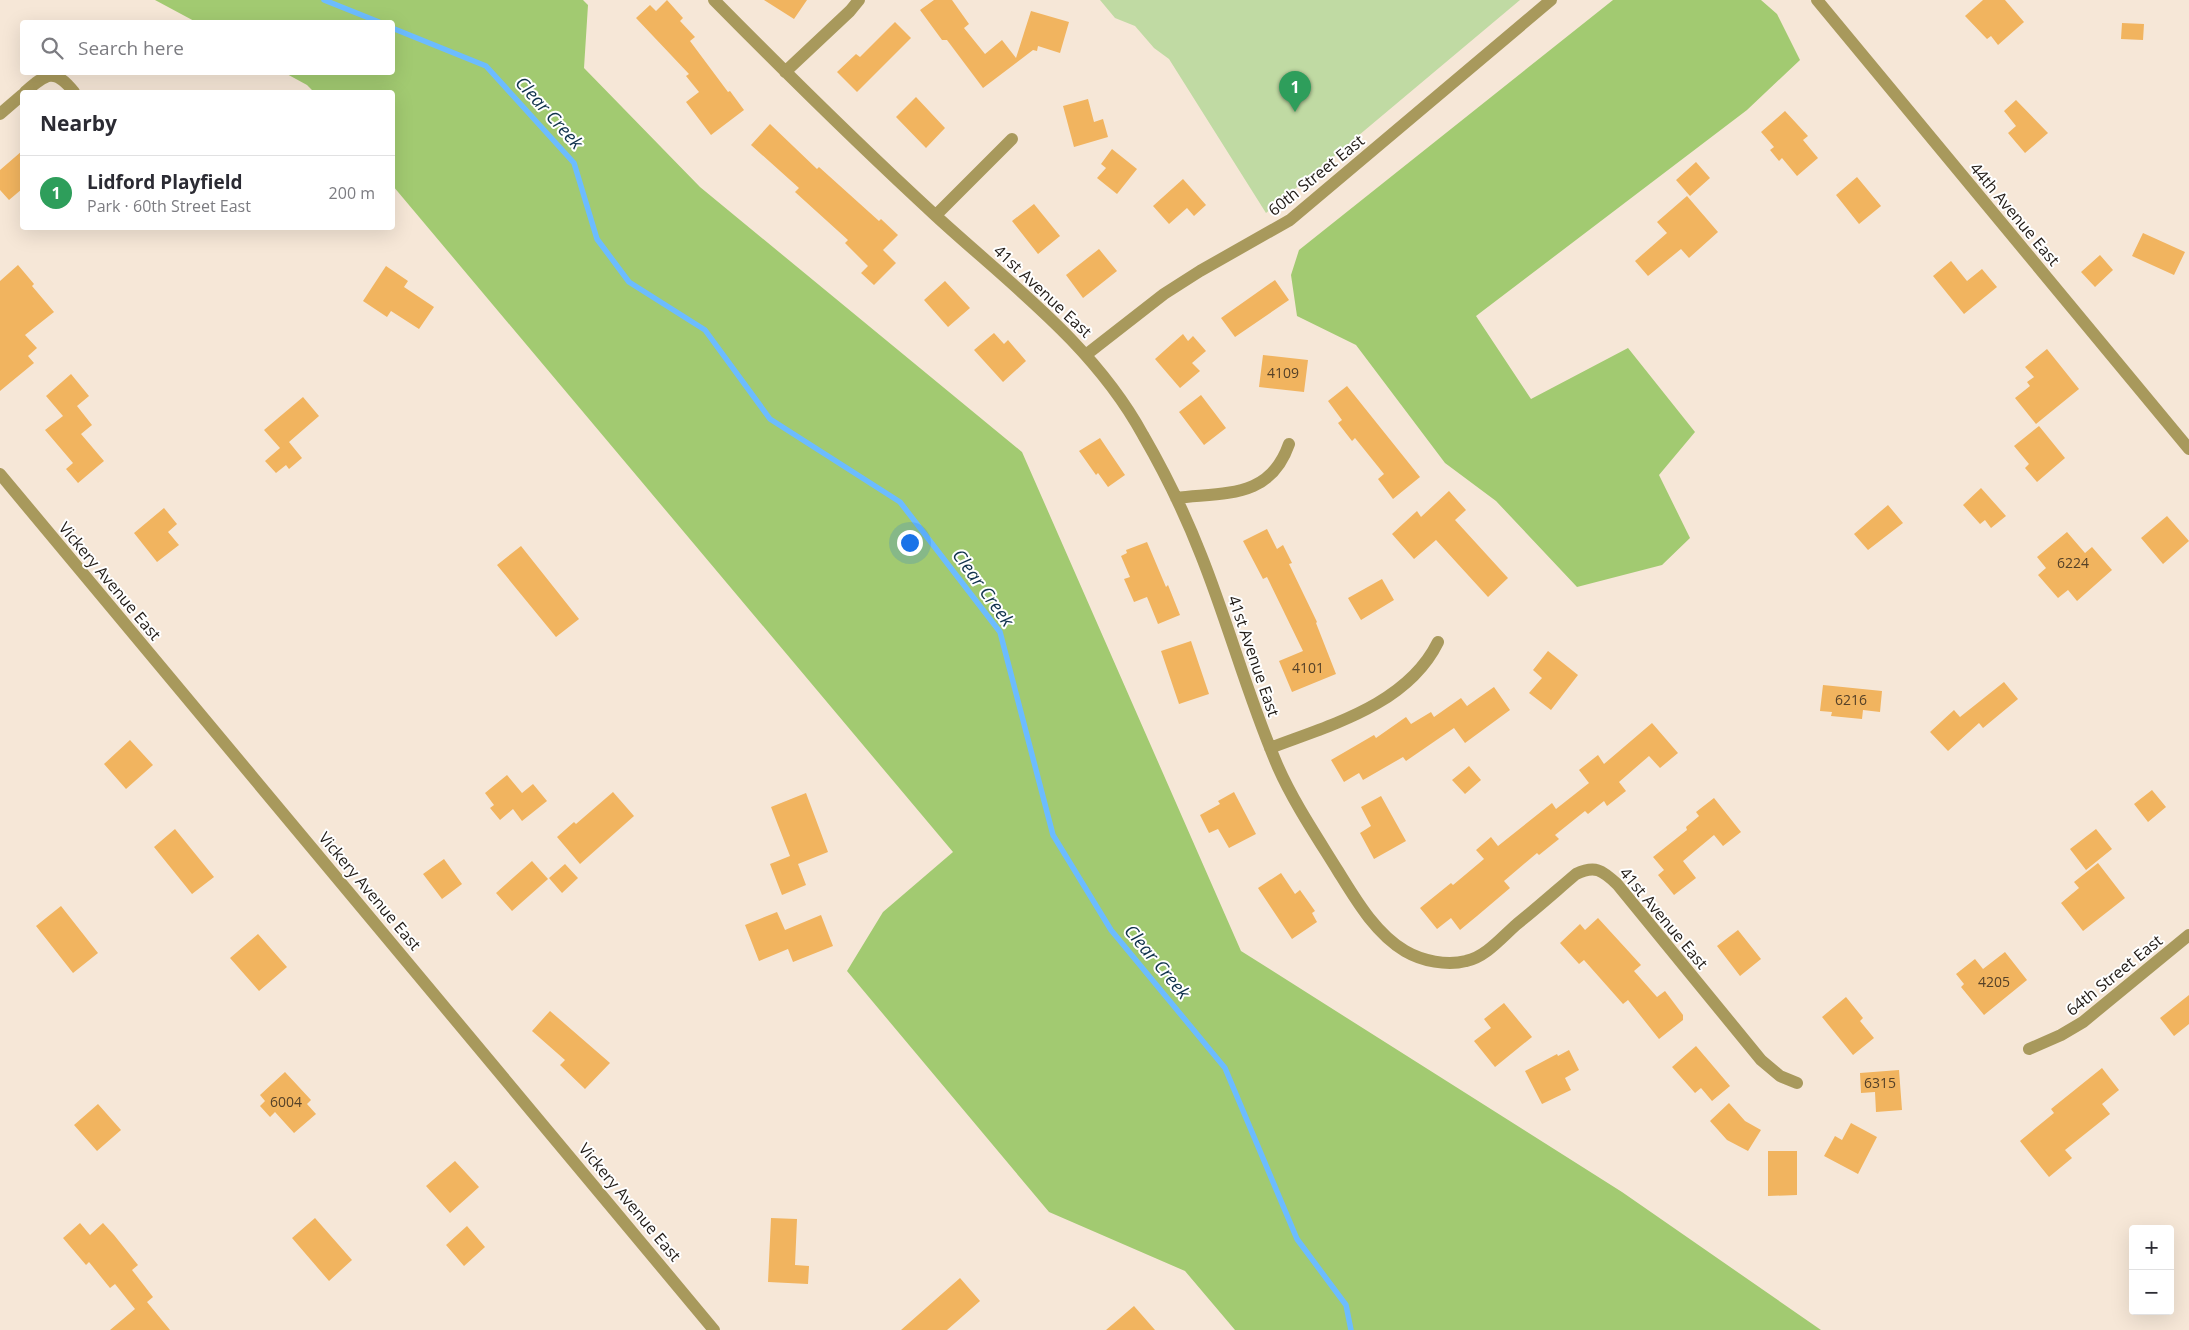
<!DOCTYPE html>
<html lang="en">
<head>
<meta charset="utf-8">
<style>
  :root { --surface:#fff; --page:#f7f7f7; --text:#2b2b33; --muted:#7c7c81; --line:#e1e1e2; --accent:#111827 }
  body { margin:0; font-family:"Open Sans",sans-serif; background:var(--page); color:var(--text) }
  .controls { position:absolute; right:15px; bottom:15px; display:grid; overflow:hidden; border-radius:5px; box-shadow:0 5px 20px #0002 }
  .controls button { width:45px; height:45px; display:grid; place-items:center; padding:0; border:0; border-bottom:1px solid var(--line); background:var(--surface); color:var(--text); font:25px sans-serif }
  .you { position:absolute; left:909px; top:542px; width:18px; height:18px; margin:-12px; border:4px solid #fff; border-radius:50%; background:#1a73e8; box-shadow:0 0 0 8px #1a73e833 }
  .badge { display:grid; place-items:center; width:32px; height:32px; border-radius:50%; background:var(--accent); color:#fff; font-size:16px; font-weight:700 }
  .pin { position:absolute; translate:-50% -41px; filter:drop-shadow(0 1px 2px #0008) }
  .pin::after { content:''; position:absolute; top:26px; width:18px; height:15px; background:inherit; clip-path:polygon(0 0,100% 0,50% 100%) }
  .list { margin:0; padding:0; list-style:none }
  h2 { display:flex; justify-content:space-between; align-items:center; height:65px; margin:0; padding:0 20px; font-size:21px }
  h2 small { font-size:16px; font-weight:400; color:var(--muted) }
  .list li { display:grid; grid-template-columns:32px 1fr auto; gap:15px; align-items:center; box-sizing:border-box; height:75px; padding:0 20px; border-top:1px solid var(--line) }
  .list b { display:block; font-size:19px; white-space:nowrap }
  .list p { margin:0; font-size:16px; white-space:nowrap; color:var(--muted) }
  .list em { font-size:16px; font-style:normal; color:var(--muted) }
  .icon { flex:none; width:28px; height:28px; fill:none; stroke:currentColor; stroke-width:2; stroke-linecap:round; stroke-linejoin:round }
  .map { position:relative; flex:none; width:2189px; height:1330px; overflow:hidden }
  .search { position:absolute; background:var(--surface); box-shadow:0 5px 20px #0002; left:20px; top:20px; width:375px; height:55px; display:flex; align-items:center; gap:12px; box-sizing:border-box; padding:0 18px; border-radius:5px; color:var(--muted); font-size:19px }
  .panel { position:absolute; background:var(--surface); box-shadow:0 5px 20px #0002; left:20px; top:90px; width:375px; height:140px; border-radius:5px }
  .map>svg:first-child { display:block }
  .green { fill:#c0daa3 }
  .forest { fill:#a2ca71 }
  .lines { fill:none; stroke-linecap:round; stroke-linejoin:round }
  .stream { stroke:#6cbcff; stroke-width:5.5 }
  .building { fill:#f1b45f }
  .minor { stroke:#a8995c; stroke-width:12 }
  .tertiary { stroke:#a8995c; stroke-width:12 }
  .labels { text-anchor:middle; stroke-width:4; stroke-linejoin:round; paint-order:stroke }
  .number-label { font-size:14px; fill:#554128 }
  .street-label { font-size:16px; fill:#211b16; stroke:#fff }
  .water-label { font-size:18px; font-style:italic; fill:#10324c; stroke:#fff }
</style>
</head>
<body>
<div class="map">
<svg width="2189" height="1330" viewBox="0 0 2189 1330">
  <rect width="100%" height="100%" fill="#f6e7d7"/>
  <path class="green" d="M1100,0H1520L1266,213L1169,59L1154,48L1135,26L1115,18Z"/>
  <path class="forest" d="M155,0H583L588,5L584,68L700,187L1022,452L1241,951L1622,1192L1821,1330H1235L1185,1271L1049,1212L847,971L883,912L953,852L393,186L392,92H314L307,85L285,73L392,72V22H196Z
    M1613,0H1761L1777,14L1800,60L1747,110L1476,316L1531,399L1628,348L1695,432L1659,475L1690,538L1662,565L1577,587L1496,501L1445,463L1356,345L1297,316L1291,275L1299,250Z"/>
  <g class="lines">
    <path class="stream" d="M324,0L379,22
      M392,28L486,66L574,163L597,239L629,282L705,330L770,419L900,502L1000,632L1053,835L1111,930L1225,1068L1297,1239L1346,1305L1351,1330"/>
  </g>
  <path class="building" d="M667,0L683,18L680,21L695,37L690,41L728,92L730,91L744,110L711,135L686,102L699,92L686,76L689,74L636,18L650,5L656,11Z
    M764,0H807L794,19Z
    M934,0H952L969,24L964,28L985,54L1002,40L1016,58L1031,11L1069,22L1060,53L1038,46L1037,51L1033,50L983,88L947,40H942L920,10Z
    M1983,0H2005L2024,22L1998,45L1991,36L1987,39L1965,16Z
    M895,22L911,38L857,92L837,72L856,54L860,57Z
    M2122,23L2144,24L2143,40L2121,39Z
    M916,97L945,128L926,148L896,117Z
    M1088,99L1094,122L1103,119L1108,137L1074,147L1063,106Z
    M2016,100L2048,133L2025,153L2008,133L2016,126L2004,111Z
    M1785,111L1808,136L1803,140L1818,158L1797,176L1782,158L1779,161L1770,150L1774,147L1761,132Z
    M770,124L817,169L819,167L879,221L881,219L898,235L883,250L896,263L874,285L861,273L868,266L845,243L848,240L795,192L799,188L751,145Z
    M1112,149L1137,169L1117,194L1097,178L1106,168L1101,164Z
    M22,151V189L9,200L0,190V170Z
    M1696,162L1710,178L1690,196L1676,180Z
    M1857,177L1881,206L1859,224L1836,195Z
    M1183,179L1206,205L1194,216L1187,208L1169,224L1153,206Z
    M1687,196L1718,232L1689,258L1681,249L1648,276L1635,261L1667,233L1657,222Z
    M1034,204L1060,236L1038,254L1012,221Z
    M2143,233L2185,252L2174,275L2132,256Z
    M1099,249L1117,271L1083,298L1066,275Z
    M2100,255L2113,270L2095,287L2081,272Z
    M1951,261L1967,281L1982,269L1997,287L1964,314L1933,276Z
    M18,265L34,284L32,286L54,312L25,335L37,348L28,356L34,363L0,391V281Z
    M386,266L408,281L404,287L434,307L419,329L391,311L387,317L363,301Z
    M1275,280L1289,300L1235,337L1221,318Z
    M945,281L970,308L948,327L924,300Z
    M994,333L1004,344L1008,340L1026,361L1003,382L974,350Z
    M1183,334L1188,341L1193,336L1206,351L1192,363L1200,371L1180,388L1155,359Z
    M2047,349L2079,389L2036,424L2015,398L2030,386L2027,382L2034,377L2025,367Z
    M1263,355L1308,360L1304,392L1259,387Z
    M71,374L89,396L77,406L92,425L81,434L104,461L78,483L66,469L73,463L45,430L63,416L46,396Z
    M1347,386L1420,477L1393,499L1378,479L1384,474L1355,438L1352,441L1338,423L1342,420L1328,401Z
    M1201,395L1226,428L1204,445L1179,412Z
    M303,397L319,416L289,442L302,458L289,469L286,465L276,473L265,461L280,448L264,430Z
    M2039,426L2065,458L2037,482L2025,468L2029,464L2014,446Z
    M1100,438L1125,475L1108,487L1098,473L1096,475L1079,451Z
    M1981,488L2006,516L1991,528L1985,520L1980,524L1963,505Z
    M1449,491L1466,510L1455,520L1508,578L1488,597L1436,540L1414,559L1392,534L1417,511L1421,517Z
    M1888,505L1903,523L1868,550L1854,534Z
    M164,508L177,524L168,532L179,545L157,562L134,533Z
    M2167,516L2189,541L2163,564L2141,538Z
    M1267,529L1277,549L1283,545L1292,563L1289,564L1317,622L1316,623L1336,674L1292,692L1279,661L1303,651L1267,577L1263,579L1243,541Z
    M2067,532L2085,553L2092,547L2112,570L2077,601L2068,590L2058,598L2038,575L2046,568L2037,557Z
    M1147,542L1166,587L1168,585L1180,615L1158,624L1147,597L1134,602L1124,579L1130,577L1121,556L1127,553L1126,550Z
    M521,546L579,619L556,637L497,565Z
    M1382,579L1394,600L1361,620L1348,598Z
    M1191,641L1209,694L1179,704L1161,651Z
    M1548,651L1578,675L1551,710L1529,693L1542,678L1533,670Z
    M2004,682L2018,699L1983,728L1979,723L1948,751L1930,732L1954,710L1960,717Z
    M1823,685L1882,691L1880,712L1863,710L1862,719L1831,716L1832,712L1820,711Z
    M1494,687L1510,710L1465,743L1454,728L1406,761L1403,757L1363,780L1359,773L1344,782L1331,760L1374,735L1376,738L1406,717L1411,724L1431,712L1434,717L1461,698L1467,706Z
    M1652,723L1678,753L1660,768L1649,756L1619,782L1626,791L1607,806L1604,801L1588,814L1585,811L1555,835L1559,839L1539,855L1537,853L1504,881L1510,888L1477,916L1460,930L1451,918L1437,929L1420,908L1451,883L1453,885L1484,859L1476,850L1491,837L1498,846L1552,803L1556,809L1589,783L1579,770L1598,755L1604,764Z
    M130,740L153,765L126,789L104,764Z
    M1469,766L1481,780L1465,794L1452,780Z
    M507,775L522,793L533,784L547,801L522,821L513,809L500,820L490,808L494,805L485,793Z
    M2152,790L2166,807L2148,822L2134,804Z
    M613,792L634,816L580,864L557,837L574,822L576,824Z
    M1234,792L1256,834L1229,848L1218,829L1209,833L1200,815L1220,804L1218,801Z
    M806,793L828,852L798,864L806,885L782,895L770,864L790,856L771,807Z
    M1381,796L1406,841L1374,859L1360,833L1371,826L1361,807Z
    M1714,798L1741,832L1723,846L1714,835L1683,861L1696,878L1674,895L1658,875L1664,870L1653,857L1687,830L1686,827L1699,816L1696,812Z
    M175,829L214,877L192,894L154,847Z
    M2096,829L2112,849L2086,870L2070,849Z
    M444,859L462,884L442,899L423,874Z
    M532,861L548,879L512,911L496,893Z
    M2098,863L2125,898L2083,931L2061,903L2079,888L2074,882Z
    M565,864L578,878L562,893L549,878Z
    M1281,873L1295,894L1300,890L1315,911L1312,913L1317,922L1292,939L1258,888Z
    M61,906L98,953L73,973L36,926Z
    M777,912L785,930L821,915L833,946L793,962L788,949L759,961L745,925Z
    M1598,918L1641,965L1634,971L1657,997L1665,991L1683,1015V1020L1659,1039L1628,1000L1623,1004L1584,960L1579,964L1560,943L1580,924L1585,930Z
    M1738,930L1761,959L1740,976L1717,946Z
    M258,934L287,967L259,991L230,958Z
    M2005,952L2027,980L1984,1015L1961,987L1964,984L1956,974L1975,959L1983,969Z
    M2189,995V1024L2174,1036L2160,1018Z
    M1846,997L1863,1018L1860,1021L1874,1038L1853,1055L1822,1017Z
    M1504,1003L1532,1037L1495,1067L1474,1041L1491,1028L1484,1019Z
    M550,1011L610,1063L585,1089L560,1065L565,1060L532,1031Z
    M1696,1046L1730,1086L1712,1101L1701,1088L1695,1093L1672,1067Z
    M1569,1050L1579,1070L1565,1078L1571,1090L1542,1104L1525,1071L1557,1054L1558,1056Z
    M2102,1068L2119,1090L2102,1104L2110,1114L2065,1150L2072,1158L2049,1177L2020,1141L2054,1113L2051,1109Z
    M1899,1070L1902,1110L1876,1112L1875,1092L1861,1093L1860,1073Z
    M285,1072L311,1100L307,1104L316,1114L294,1133L275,1112L270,1117L260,1106L265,1101L260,1095Z
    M1729,1103L1745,1121L1761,1130L1748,1151L1727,1140L1710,1121Z
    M98,1104L121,1130L97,1151L74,1125Z
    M1851,1123L1877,1137L1858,1174L1824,1156L1835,1136L1842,1140Z
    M1768,1151H1797V1195L1768,1196Z
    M455,1161L479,1187L450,1213L426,1186Z
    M315,1218L352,1260L329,1281L292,1238Z
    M771,1218L797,1219L795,1265L809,1266L808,1284L768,1282Z
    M80,1223L90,1235L103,1223L114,1235L138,1265L132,1270L153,1297L147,1302L170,1330H110L135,1309L115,1284L110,1288L89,1262L86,1265L63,1238Z
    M467,1226L485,1247L464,1266L446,1245Z
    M960,1278L980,1301L947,1330H901Z
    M1134,1306L1155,1330H1106Z"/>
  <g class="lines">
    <path class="minor" d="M714,0C786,73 860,146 936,216C1010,284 1094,345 1143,435C1165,473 1185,514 1201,555C1229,625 1248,698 1278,767C1294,803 1317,837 1338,871C1356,900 1375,933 1405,951C1422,961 1447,966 1466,961C1486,957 1502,937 1517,924C1537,908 1556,891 1576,874C1595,865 1602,870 1617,884L1761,1060L1780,1076L1797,1083
      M785,72L850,11L859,0
      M25,92C46,74 54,67 74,92
      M0,114L22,95
      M936,215L1012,139
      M1087,354L1164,294L1200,271L1290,220L1551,0
      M1176,498C1225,492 1270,499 1289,444
      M1270,748C1330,725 1407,705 1438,642
      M2029,1049L2061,1035L2083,1022L2189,935"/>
    <path class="tertiary" d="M1817,0L2189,449
      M0,474L714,1330"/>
  </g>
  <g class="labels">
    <g class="number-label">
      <text x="1283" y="378">4109</text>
      <text x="2073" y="568">6224</text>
      <text x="1308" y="673">4101</text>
      <text x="1851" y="705">6216</text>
      <text x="1994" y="987">4205</text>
      <text x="1880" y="1088">6315</text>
      <text x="286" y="1107">6004</text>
    </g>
    <g class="street-label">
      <text transform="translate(1316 175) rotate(-39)" y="6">60th Street East</text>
      <text transform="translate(2015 214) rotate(50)" y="6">44th Avenue East</text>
      <text transform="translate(1043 291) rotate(43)" y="6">41st Avenue East</text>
      <text transform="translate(110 581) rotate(50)" y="6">Vickery Avenue East</text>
      <text transform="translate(1254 656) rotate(71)" y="6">41st Avenue East</text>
      <text transform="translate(370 891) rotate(50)" y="6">Vickery Avenue East</text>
      <text transform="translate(1664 918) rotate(50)" y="6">41st Avenue East</text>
      <text transform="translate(2114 975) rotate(-39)" y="6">64th Street East</text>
      <text transform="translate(630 1202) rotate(50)" y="6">Vickery Avenue East</text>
    </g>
    <g class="water-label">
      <text transform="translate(549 113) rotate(48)" y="6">Clear Creek</text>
      <text transform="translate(983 588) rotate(54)" y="6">Clear Creek</text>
      <text transform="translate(1157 962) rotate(50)" y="6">Clear Creek</text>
    </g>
  </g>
</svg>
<div class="controls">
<button>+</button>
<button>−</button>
</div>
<div class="you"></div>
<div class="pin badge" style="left:1295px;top:112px;background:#2e9e5b">1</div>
<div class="search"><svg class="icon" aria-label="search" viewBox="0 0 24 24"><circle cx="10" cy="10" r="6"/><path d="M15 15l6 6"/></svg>Search here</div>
<section class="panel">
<h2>Nearby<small></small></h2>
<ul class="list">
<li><span class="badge" style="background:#2e9e5b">1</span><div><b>Lidford Playfield</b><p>Park · 60th Street East</p></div><em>200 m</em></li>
</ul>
</section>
</div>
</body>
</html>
